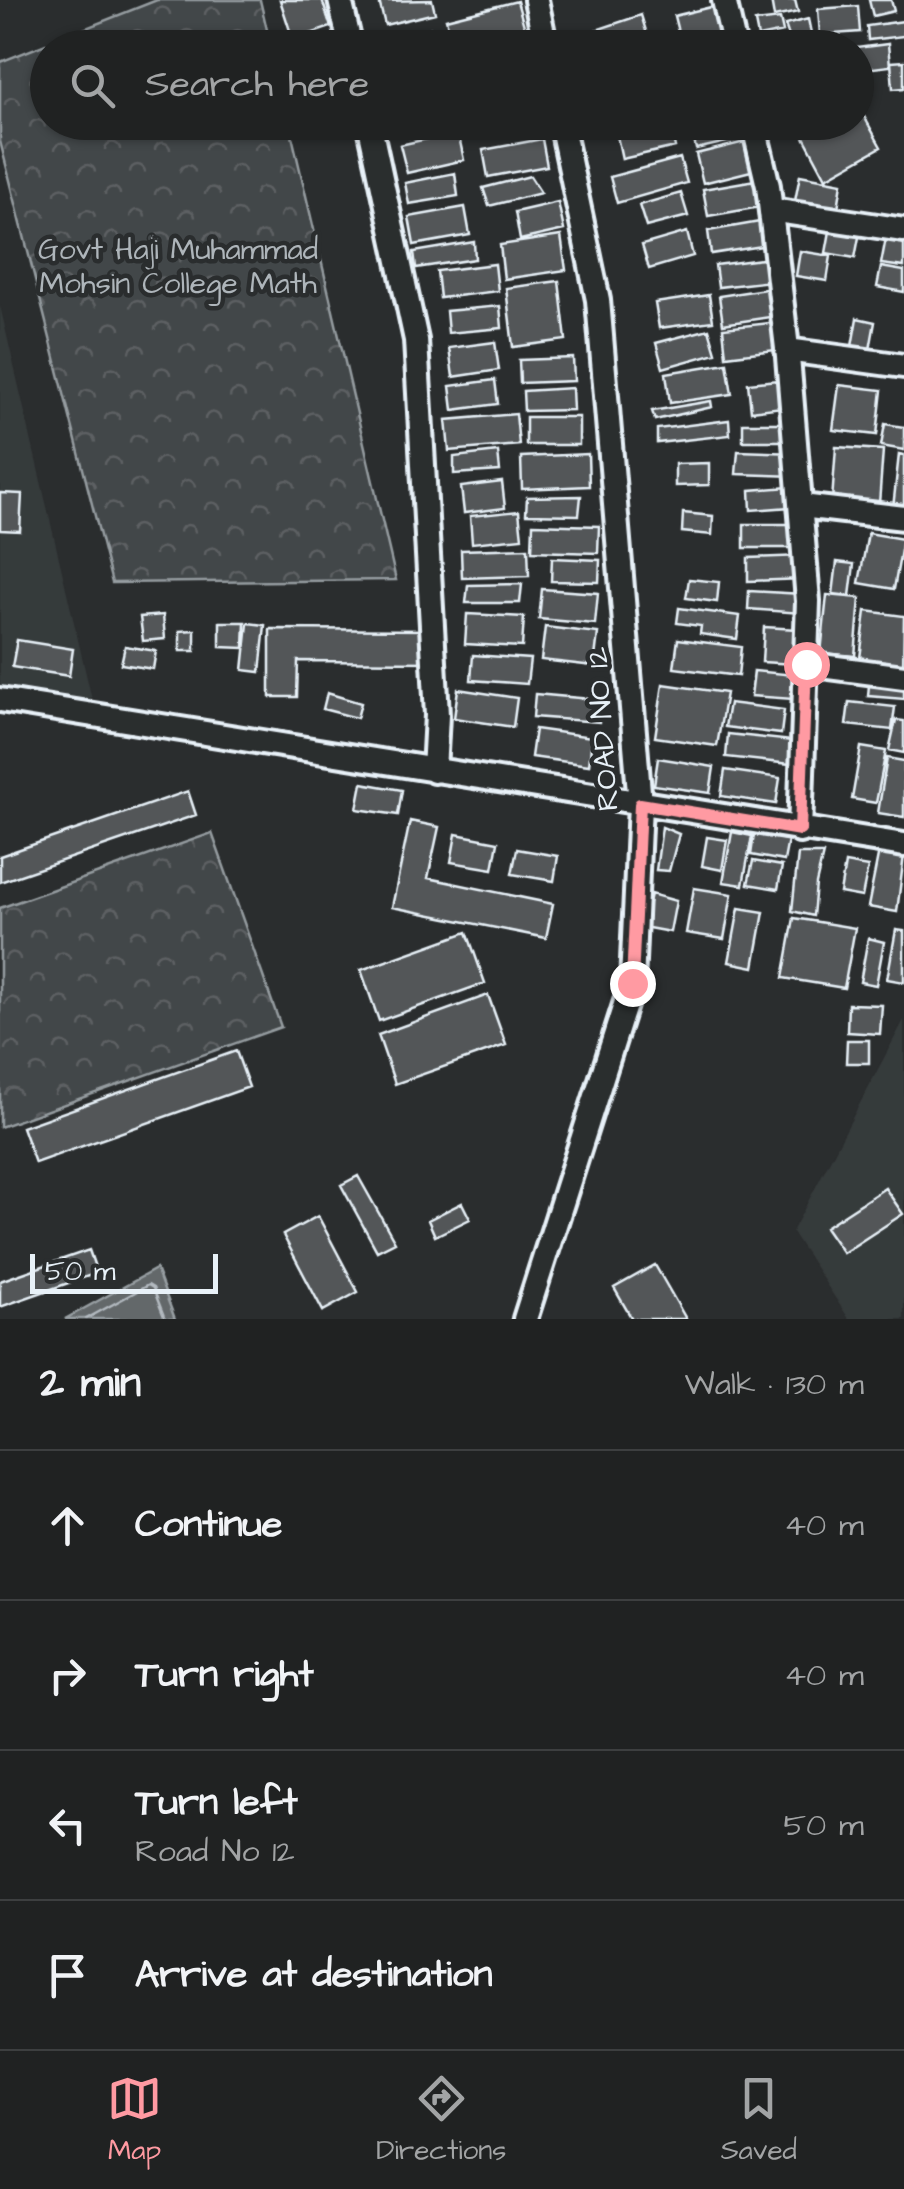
<!DOCTYPE html>
<html lang="en">
<head>
<meta charset="utf-8">
<style>
  :root { --surface:#202222; --page:#282a2a; --text:#f1f3f6; --muted:#a2a4a5; --line:#3d3f40; --accent:#ff9aa2 }
  body { margin:0; font-family:"Architects Daughter",sans-serif; background:var(--page); color:var(--text) }
  .scale { position:absolute; left:30px; bottom:25px; width:188px; box-sizing:border-box; padding-left:10px; border:5px solid #e8f1f8; border-top:0; font-size:28px; line-height:35px; white-space:nowrap; color:#e8f1f8; -webkit-text-stroke:8px #2a2d2e; paint-order:stroke }
  .stop { position:absolute; width:30px; height:30px; margin:-22px; border:8px solid #ff9aa2; border-radius:50%; background:#fff }
  .stop.end { background:#ff9aa2; border-color:#fff; box-shadow:0 2px 10px #0008 }
  .list { margin:0; padding:0; list-style:none }
  h2 { display:flex; justify-content:space-between; align-items:center; height:130px; margin:0; padding:0 40px; font-size:42px }
  h2 small { font-size:32px; font-weight:400; color:var(--muted) }
  .list li { display:grid; grid-template-columns:65px 1fr auto; gap:30px; align-items:center; box-sizing:border-box; height:150px; padding:0 40px; border-top:2px solid var(--line) }
  .list b { display:block; font-size:38px; white-space:nowrap }
  .list p { margin:0; font-size:32px; white-space:nowrap; color:var(--muted) }
  .list em { font-size:32px; font-style:normal; color:var(--muted) }
  .icon { flex:none; width:55px; height:55px; fill:none; stroke:currentColor; stroke-width:2; stroke-linecap:round; stroke-linejoin:round }
  .map { position:relative; flex:none; width:904px; height:1319px; overflow:hidden }
  .search { position:absolute; background:var(--surface); box-shadow:0 2px 8px #0004; left:30px; right:30px; top:30px; height:110px; display:flex; align-items:center; gap:25px; box-sizing:border-box; padding:0 35px; border-radius:55px; color:var(--muted); font-size:38px }
  .sheet { height:730px; background:var(--surface) }
  nav { display:flex; justify-content:space-around; align-items:center; box-sizing:border-box; height:140px; border-top:2px solid var(--line); background:var(--surface); font-size:28px; color:var(--muted) }
  nav a { display:grid; justify-items:center; gap:5px }
  nav .on { color:var(--accent) }
  .map>svg:first-child { display:block }
  .built { fill:#363a3b }
  .park { fill:url(#park-crowns); stroke:#959ca0; stroke-width:2.5 }
  .water { fill:#63686b; stroke:#989fa3; stroke-width:2.5 }
  .lines { fill:none; stroke-linecap:round; stroke-linejoin:round }
  .shore { stroke:#b3bac0; stroke-width:2.5 }
  .building { fill:#535759; stroke:#e8f1f8; stroke-width:2.5 }
  .street-casing { stroke:#e8f1f8; stroke-width:30 }
  .street { stroke:#2a2d2e; stroke-width:22 }
  .route { stroke:#ff9aa2; stroke-width:12 }
  .labels { text-anchor:middle; stroke-width:9; stroke-linejoin:round; paint-order:stroke }
  .park-label { font-size:30px; fill:#aeb5ba; stroke:#2a2d2e }
  .street-label { font-size:30px; fill:#e8f1f8; stroke:#2a2d2e }
</style>
</head>
<body>
<div class="map">
<svg width="904" height="1319" viewBox="0 0 904 1319">
  <defs>
    <pattern id="park-crowns" width="20" height="18" patternUnits="userSpaceOnUse" patternTransform="scale(2.5)"><rect width="20" height="18" fill="#424648"/><path d="M2 6a3 3 0 1 1 6 0M12 15a3 3 0 1 1 6 0" fill="none" stroke="#5d6163"/></pattern>
  </defs>
  <rect width="100%" height="100%" fill="#2a2d2e"/>
  <filter id="ink" filterUnits="userSpaceOnUse"><feTurbulence type="fractalNoise" baseFrequency=".01" numOctaves="2"/><feDisplacementMap in="SourceGraphic" scale="20" xChannelSelector="R" yChannelSelector="G"/><feConvolveMatrix kernelMatrix="1 2 1 2 8 2 1 2 1" color-interpolation-filters="sRGB"/></filter>
  <g filter="url(#ink)">
    <path class="built" d="M0,306L97,721L0,704Z
      M904,1020V1319H849L792,1232Z"/>
    <path class="park" d="M157,0H260L271,47L48,48V122L289,123L396,580L112,583L0,141V62Z
      M212,833L281,1027L0,1127V908Z"/>
    <path class="water" d="M156,1269L175,1319H65Z"/>
    <g class="lines">
      <path class="shore" d="M86,1319L148,1285L153,1288L165,1319"/>
    </g>
    <path class="building" d="M280,0H322L331,27L293,40Z
      M432,0L435,13L385,25L379,1Z
      M771,0H795L798,12L774,17Z
      M869,0H891L894,11L873,16Z
      M517,1L524,26L453,44L446,19Z
      M723,4L731,36L682,48L674,16Z
      M858,6L860,32L820,35L818,9Z
      M641,15L651,47L598,48L593,31Z
      M780,19L783,32L758,37L755,22Z
      M808,19L812,38L792,45L785,25Z
      M904,21V36L868,40L867,26Z
      M430,28L436,48H380L379,42Z
      M524,36L526,48H465Z
      M888,44L890,66L856,70V48Z
      M904,61V88L893,89L891,62Z
      M856,102L881,147L826,178L796,122H856Z
      M406,122H460L461,124L409,137Z
      M487,122H552V123L490,136Z
      M690,122H754L757,135L696,149Z
      M670,125L675,147L622,159L617,136Z
      M458,132L464,160L407,173L400,145Z
      M542,139L547,166L488,177L483,150Z
      M757,139L763,168L703,183L696,154Z
      M680,158L687,183L617,203L610,177Z
      M455,173L458,196L409,204L405,183Z
      M800,175L842,183L838,208L795,201Z
      M530,176L541,193L489,206L483,188Z
      M761,179L766,206L708,216L703,189Z
      M681,193L688,216L646,227L639,205Z
      M558,202L564,230L520,240L515,212Z
      M465,207L470,235L414,245L409,217Z
      M771,220L775,244L711,254L708,231Z
      M830,231L859,237L855,258L826,253Z
      M687,232L693,256L649,269L642,245Z
      M561,236L566,270L504,279L500,245Z
      M886,238L904,241V267L881,264Z
      M474,242L475,259L416,268L414,252Z
      M800,251L831,256L827,281L796,276Z
      M770,258L772,281L718,287L715,265Z
      M495,264L498,291L440,298L437,271Z
      M881,267L904,271V292L877,287Z
      M559,281L566,340L513,347L506,288Z
      M772,288L777,316L723,324L719,296Z
      M709,295L713,321L659,328L655,303Z
      M500,306L502,328L448,333L446,311Z
      M857,318L875,322L869,355L851,352Z
      M789,321L792,348L726,356L723,328Z
      M709,329L716,353L663,368L656,343Z
      M495,342L499,370L453,377L449,348Z
      M573,358L574,381L520,383L519,360Z
      M727,363L732,394L670,403L666,373Z
      M787,379L790,406L751,411L748,383Z
      M495,380L498,404L453,410L450,386Z
      M839,385L882,390L877,435L833,430Z
      M572,388L573,410L524,411L523,391Z
      M711,401L712,407L655,420L652,411Z
      M516,414L519,445L449,451L446,420Z
      M526,417H579V445H526Z
      M729,420L730,435L657,443V429Z
      M743,423H796L795,441H743Z
      M885,424L904,427V450L881,446Z
      M836,447L883,450L879,504L832,501Z
      M738,451L796,453L795,476L736,474Z
      M498,452L500,471L454,474V457Z
      M588,454L589,486L522,489L521,457Z
      M899,454L904,455V509L893,508Z
      M709,463V485L675,486V464Z
      M502,482L505,508L464,513L461,487Z
      M789,487L790,507L751,510L750,490Z
      M0,493L22,494L20,531L0,530Z
      M581,496L579,515L526,514L527,497Z
      M519,511L522,538L472,543L470,516Z
      M683,513L713,516L712,535L682,532Z
      M533,524L599,526L598,553L532,551Z
      M744,524H805L804,548H744Z
      M868,533L903,539L894,589L859,583Z
      M528,548L529,576L462,578L461,550Z
      M803,556L804,579L748,581V558Z
      M552,558L600,560L599,582L551,581Z
      M837,562L854,564L850,596L833,594Z
      M689,579L719,582L717,602L686,598Z
      M522,584L520,603H466L468,585Z
      M542,589L598,593L595,624L539,619Z
      M749,591L802,594L801,613L748,609Z
      M827,595L860,598L855,656L821,653Z
      M679,608L740,616L737,639L700,634L701,626L677,623Z
      M866,611L904,616L903,671L859,666Z
      M467,614L524,617L522,647L465,644Z
      M163,615L165,639L143,641L140,617Z
      M220,622H245L244,648L220,647Z
      M248,623L265,625L260,672L243,670Z
      M545,627L598,633L594,666L541,660Z
      M764,627L797,629L794,664L762,662Z
      M270,629L433,630V662L298,661L297,697H270Z
      M195,630V651H180V631Z
      M678,639L741,647L738,676L674,668Z
      M17,640L73,649L69,676L12,667Z
      M125,646L156,651L153,669L121,664Z
      M473,655L530,659L527,684L471,680Z
      M754,671L795,675L793,699L751,696Z
      M870,673L904,676V699L868,696Z
      M663,684L726,693L717,746L655,737Z
      M458,689L517,698L513,727L454,718Z
      M327,693L361,703L357,718L323,709Z
      M535,694L601,700L599,722L533,717Z
      M849,702L895,707L892,730L846,725Z
      M729,703L784,710L781,734L725,727Z
      M896,720L904,721V753L889,750Z
      M535,729L592,737L589,765L531,757Z
      M728,734L793,741L791,764L726,757Z
      M861,747L886,751L876,803L852,799Z
      M658,758L714,767L710,793L654,785Z
      M887,758L904,761V817L878,813Z
      M725,770L780,778L776,804L721,796Z
      M362,783L402,790L398,815L357,809Z
      M188,791L196,815L0,882V856Z
      M410,821L439,827L428,878L553,904L546,938L392,907Z
      M662,827L679,834L669,871L656,870Z
      M732,832L752,836L743,885L723,882Z
      M456,834L498,842L493,869L451,862Z
      M754,834L788,840L784,861L751,855Z
      M707,837L727,840L722,870L702,866Z
      M517,849L558,856L554,881L512,874Z
      M879,851L904,855L897,912L868,907Z
      M798,854H823L816,884L813,916L792,911Z
      M753,861L782,866L778,889L748,884Z
      M845,863L868,867L862,897L840,893Z
      M694,888L732,894L724,939L686,933Z
      M651,894L676,901L670,932L643,927Z
      M739,908L764,912L754,967L729,962Z
      M794,918L855,928L844,988L783,978Z
      M896,930L904,931V982L887,979Z
      M467,932L485,983L379,1021L361,970Z
      M868,938L884,942L876,985L860,982Z
      M488,995L506,1045L395,1084L378,1035Z
      M848,1004L882,1005L880,1034L847,1032Z
      M847,1040H869V1063H846Z
      M236,1051L249,1087L35,1163L22,1127Z
      M358,1176L395,1242L377,1251L341,1185Z
      M885,1188L903,1214L843,1253L825,1227Z
      M462,1203L470,1219L435,1236L428,1220Z
      M318,1216L358,1292L323,1311L283,1235Z
      M89,1250L97,1273L0,1307V1281Z
      M655,1265L686,1319H632L614,1288Z"/>
    <g class="lines">
      <g class="street-casing">
        <path id="street" d="M340,0L351,48
          M536,0L546,48
          M724,0L735,48
          M369,122L416,340L437,715L434,771
          M753,122L768,186L788,357L808,601L800,831
          M771,210L904,230
          M787,350L904,366
          M801,506L904,518
          M806,664L904,677
          M0,700L904,845
          M525,1319L632,983L640,804L598,300L561,122"/>
      </g>
      <use href="#street" class="street"/>
    </g>
  </g>
  <g class="lines" filter="url(#ink)">
    <path class="route" d="M632,983L640,804L800,830L806,664"/>
  </g>
  <g class="labels">
    <g class="park-label">
      <text x="178" y="259">Govt Haji Muhammad<tspan x="178" dy="34">Mohsin College Math</tspan></text>
    </g>
    <g class="street-label">
      <text transform="translate(602 729) rotate(-94)" y="10">ROAD NO 12</text>
    </g>
  </g>
</svg>
<div class="scale">50 m</div>
<div class="stop" style="left:806px;top:664px"></div>
<div class="stop end" style="left:632px;top:983px"></div>
<div class="search"><svg class="icon" aria-label="search" viewBox="0 0 24 24"><circle cx="10" cy="10" r="6"/><path d="M15 15l6 6"/></svg>Search here</div>
</div>
<section class="sheet">
<h2>2 min<small>Walk · 130 m</small></h2>
<ul class="list">
<li><svg class="icon" aria-label="ahead" viewBox="0 0 24 24"><path d="M12 20V5M6 11l6-6 6 6"/></svg><div><b>Continue</b></div><em>40 m</em></li>
<li><svg class="icon" aria-label="right" viewBox="0 0 24 24"><path d="M7 20v-9h11M14 6l5 5-5 5"/></svg><div><b>Turn right</b></div><em>40 m</em></li>
<li><svg class="icon" aria-label="left" viewBox="0 0 24 24"><path d="M17 20v-9H6M10 6l-5 5 5 5"/></svg><div><b>Turn left</b><p>Road No 12</p></div><em>50 m</em></li>
<li><svg class="icon" aria-label="arrive" viewBox="0 0 24 24"><path d="M6 21V4h12l-3 4 3 4H6"/></svg><div><b>Arrive at destination</b></div></li>
</ul>
</section>
<nav>
<a class="on"><svg class="icon" aria-label="map" viewBox="0 0 24 24"><path d="M3 6l6-2 6 2 6-2v14l-6 2-6-2-6 2zM9 4v14M15 6v14"/></svg>Map</a>
<a><svg class="icon" aria-label="directions" viewBox="0 0 24 24"><path d="M12 3l9 9-9 9-9-9zM9 14v-3h6M13 9l2 2-2 2"/></svg>Directions</a>
<a><svg class="icon" aria-label="saved" viewBox="0 0 24 24"><path d="M7 4h10v16l-5-4-5 4z"/></svg>Saved</a>
</nav>
</body>
</html>
